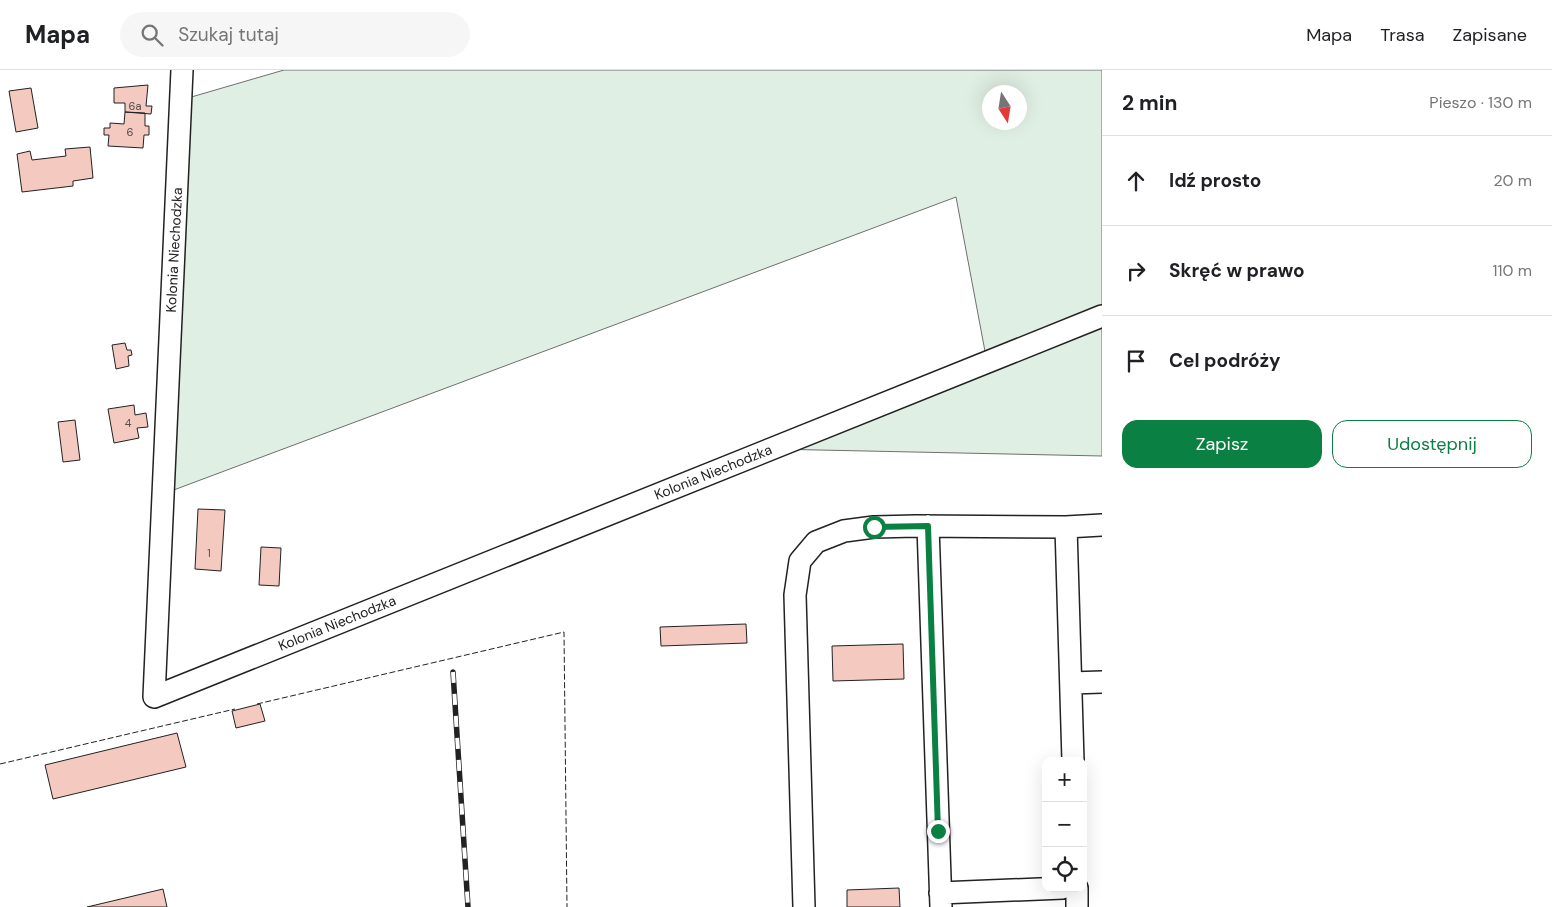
<!DOCTYPE html>
<html lang="pl">
<head>
<meta charset="utf-8">
<style>
  :root { --surface:#fff; --page:#f6f6f6; --text:#202124; --muted:#757577; --line:#e0e0e0; --accent:#0b8043 }
  body { margin:0; font-family:"DM Sans",sans-serif; background:var(--page); color:var(--text) }
  .controls { position:absolute; right:15px; bottom:15px; display:grid; overflow:hidden; border-radius:10px; box-shadow:0 5px 20px #0002 }
  .controls button { width:45px; height:45px; display:grid; place-items:center; padding:0; border:0; border-bottom:1px solid var(--line); background:var(--surface); color:var(--text); font:25px sans-serif }
  .compass { position:absolute; left:982px; top:15px; width:45px; height:45px; border-radius:50%; background:var(--surface); box-shadow:0 5px 20px #0002; rotate:168deg }
  .stop { position:absolute; width:15px; height:15px; margin:-11px; border:4px solid #0b8043; border-radius:50%; background:#fff }
  .stop.end { background:#0b8043; border-color:#fff; box-shadow:0 1px 5px #0008 }
  .list { margin:0; padding:0; list-style:none }
  h2 { display:flex; justify-content:space-between; align-items:center; height:65px; margin:0; padding:0 20px; font-size:21px }
  h2 small { font-size:16px; font-weight:400; color:var(--muted) }
  .list li { display:grid; grid-template-columns:32px 1fr auto; gap:15px; align-items:center; box-sizing:border-box; height:90px; padding:0 20px; border-top:1px solid var(--line) }
  .list b { display:block; font-size:19px; white-space:nowrap }
  .list em { font-size:16px; font-style:normal; color:var(--muted) }
  .actions { display:flex; gap:10px; padding:15px 20px }
  .actions a { flex:1; padding:11px 0; border:1px solid var(--accent); border-radius:15px; text-align:center; font-size:18px; color:var(--accent) }
  .actions .main { background:var(--accent); color:#fff }
  .icon { flex:none; width:28px; height:28px; fill:none; stroke:currentColor; stroke-width:2; stroke-linecap:round; stroke-linejoin:round }
  .map { position:relative; flex:none; width:1102px; height:837px; overflow:hidden }
  header { display:flex; align-items:center; gap:30px; box-sizing:border-box; height:70px; padding:0 25px; background:var(--surface); border-bottom:1px solid var(--line) }
  header strong { font-size:24px }
  nav { display:flex; gap:28px; margin-inline-start:auto; font-size:18px }
  .search { width:350px; height:45px; background:var(--page); display:flex; align-items:center; gap:12px; box-sizing:border-box; padding:0 18px; border-radius:28px; color:var(--muted); font-size:19px }
  main { display:flex }
  aside { flex:1; background:var(--surface) }
  .map>svg:first-child { display:block }
  .green { fill:#e0efe3; stroke:#6f6f6f; fill-rule:evenodd }
  .building { fill:#f3c9c0; stroke:#222 }
  .lines { fill:none; stroke-linecap:round; stroke-linejoin:round }
  .minor-casing { stroke:#222; stroke-width:24 }
  .minor { stroke:#fff; stroke-width:21 }
  .rail-casing { stroke:#222; stroke-width:5.5 }
  .rail { stroke:#fff; stroke-width:4; stroke-dasharray:11; stroke-linecap:butt }
  .fence { stroke:#222; stroke-width:1; stroke-dasharray:6 2.5; stroke-linecap:butt }
  .route { stroke:#0b8043; stroke-width:6 }
  .labels { text-anchor:middle; stroke-width:4; stroke-linejoin:round; paint-order:stroke }
  .number-label { font-size:11px; fill:#564c4a }
  .street-label { font-size:14px; fill:#222; stroke:#fff }
</style>
</head>
<body>
<header>
<strong>Mapa</strong>
<div class="search"><svg class="icon" aria-label="search" viewBox="0 0 24 24"><circle cx="10" cy="10" r="6"/><path d="M15 15l6 6"/></svg>Szukaj tutaj</div>
<nav><a>Mapa</a><a>Trasa</a><a>Zapisane</a></nav>
</header>
<main>
<div class="map">
<svg width="1102" height="837" viewBox="0 0 1102 837">
  <rect width="100%" height="100%" fill="#fff"/>
  <path class="green" d="M284,0H1102V386L771,379L987,292L956,127L163,424L181,30ZM989,22H1019V52H989Z"/>
  <path class="building" d="M148,15L146,36H152L151,44L125,42V33H114V18Z
    M31,18L38,58L16,62L9,21Z
    M125,42L145,43V56H149V65H144L143,78L108,76L109,65H104V58H110V53L124,54Z
    M90,77L93,108L73,111V116L22,122L17,84L30,81L32,90L66,86L65,79Z
    M125,273L127,280H131L132,285L128,286L129,296L116,299L112,275Z
    M134,335L135,345L146,343L148,357L137,358L139,368L114,373L108,339Z
    M75,350L80,390L63,392L58,352Z
    M198,439L225,440L221,501L195,499Z
    M261,477L281,478L279,516L259,515Z
    M746,554L747,573L661,576L660,557Z
    M903,574L904,609L833,611L832,576Z
    M260,634L265,651L236,658L232,641Z
    M177,663L186,697L53,729L45,695Z
    M899,818L900,837H847V820Z
    M163,819L167,837H87Z"/>
  <g class="lines">
    <g class="minor-casing">
      <path id="minor" d="M182,0L154,627L1102,246
        M928,456L941,837
        M1071,613L1102,612
        M1073,691L1066,457L1102,455
        M1077,818V837
        M940,823L1063,818
        M804,837L795,525L800,491L816,472L844,461L874,457L916,456L1066,457"/>
    </g>
    <use href="#minor" class="minor"/>
    <g class="rail-casing">
      <path id="rail" d="M453,602L468,837"/>
    </g>
    <use href="#rail" class="rail"/>
    <path class="fence" d="M257,634L564,562L567,837
      M0,694L235,639"/>
  </g>
  <g class="lines">
    <path class="route" d="M874,457L928,456L938,761"/>
  </g>
  <g class="labels">
    <g class="number-label">
      <text x="135" y="40">6a</text>
      <text x="130" y="66">6</text>
      <text x="128" y="357">4</text>
      <text x="209" y="487">1</text>
    </g>
    <g class="street-label">
      <text transform="translate(174 180) rotate(-87)" y="5">Kolonia Niechodzka</text>
      <text transform="translate(713 402) rotate(-22)" y="5">Kolonia Niechodzka</text>
      <text transform="translate(337 553) rotate(-22)" y="5">Kolonia Niechodzka</text>
    </g>
  </g>
</svg>
<div class="controls">
<button>+</button>
<button>−</button>
<button><svg class="icon" aria-label="locate" viewBox="0 0 24 24"><circle cx="12" cy="12" r="6"/><path d="M12 2v4M12 18v4M2 12h4M18 12h4"/></svg></button>
</div>
<svg class="compass" viewBox="-18 -18 36 36"><path d="M0-13l5 13h-10z" fill="#e53935"/><path d="M0 13l5-13h-10z" fill="#757577"/></svg>
<div class="stop" style="left:874px;top:457px"></div>
<div class="stop end" style="left:938px;top:761px"></div>
</div>
<aside>
<h2>2 min<small>Pieszo · 130 m</small></h2>
<ul class="list">
<li><svg class="icon" aria-label="ahead" viewBox="0 0 24 24"><path d="M12 20V5M6 11l6-6 6 6"/></svg><div><b>Idź prosto</b></div><em>20 m</em></li>
<li><svg class="icon" aria-label="right" viewBox="0 0 24 24"><path d="M7 20v-9h11M14 6l5 5-5 5"/></svg><div><b>Skręć w prawo</b></div><em>110 m</em></li>
<li><svg class="icon" aria-label="arrive" viewBox="0 0 24 24"><path d="M6 21V4h12l-3 4 3 4H6"/></svg><div><b>Cel podróży</b></div></li>
</ul>
<div class="actions"><a class="main">Zapisz</a><a>Udostępnij</a></div>
</aside>
</main>
</body>
</html>
